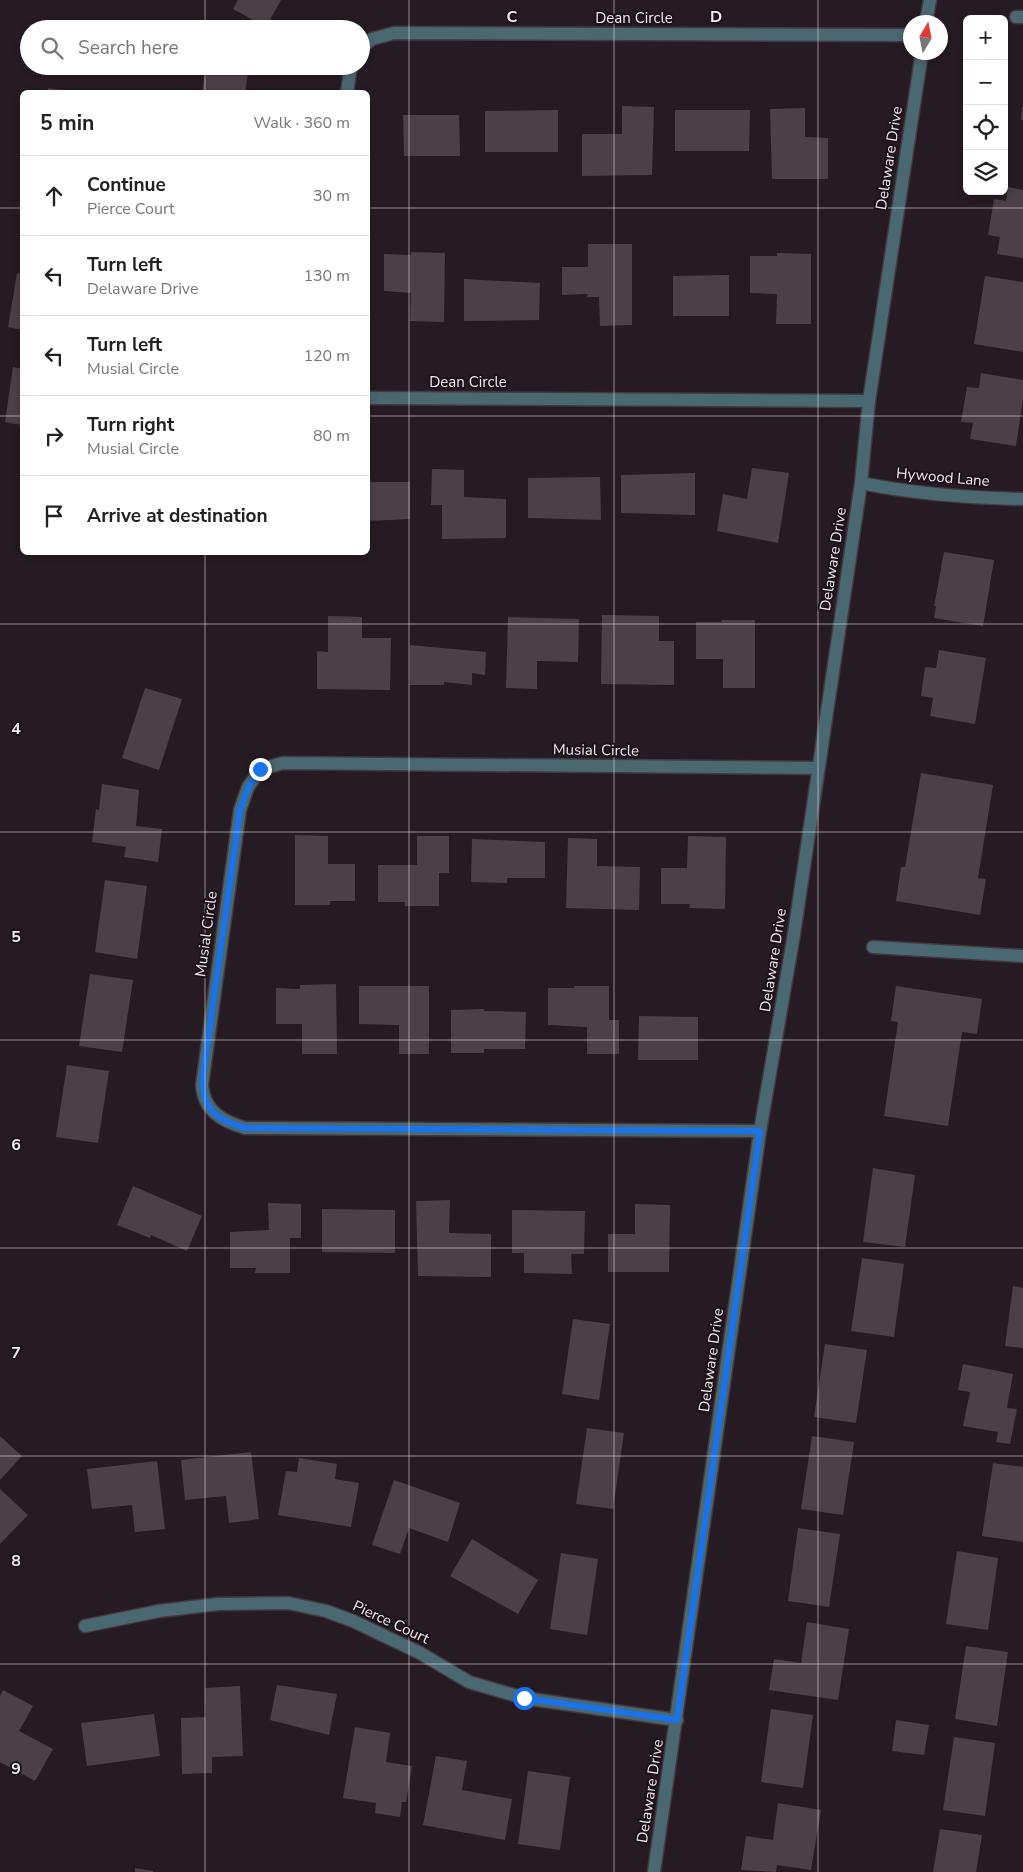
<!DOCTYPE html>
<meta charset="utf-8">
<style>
:root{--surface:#fff;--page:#f6f6f6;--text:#222;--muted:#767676;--line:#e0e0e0}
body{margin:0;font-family:"Nunito Sans",sans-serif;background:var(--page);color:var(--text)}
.controls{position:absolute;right:15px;top:15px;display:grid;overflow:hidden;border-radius:8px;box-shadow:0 2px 8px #0003}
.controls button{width:45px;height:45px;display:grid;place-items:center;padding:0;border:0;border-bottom:1px solid var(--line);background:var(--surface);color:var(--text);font:25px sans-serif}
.compass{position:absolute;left:903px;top:15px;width:45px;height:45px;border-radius:50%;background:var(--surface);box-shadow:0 2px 8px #0003;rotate:10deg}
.stop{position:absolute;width:15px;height:15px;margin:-11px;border:4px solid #1a73e8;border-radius:50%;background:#fff}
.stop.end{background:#1a73e8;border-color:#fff;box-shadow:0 1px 5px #0008}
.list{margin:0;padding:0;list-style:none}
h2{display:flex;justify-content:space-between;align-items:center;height:65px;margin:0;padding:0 20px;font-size:21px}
h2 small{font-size:16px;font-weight:400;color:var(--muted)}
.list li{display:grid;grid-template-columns:32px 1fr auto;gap:15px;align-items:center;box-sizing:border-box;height:80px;padding:0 20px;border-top:1px solid var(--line)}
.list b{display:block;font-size:19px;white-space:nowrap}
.list p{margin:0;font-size:16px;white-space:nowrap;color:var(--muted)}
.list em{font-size:16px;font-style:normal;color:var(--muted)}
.icon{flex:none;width:28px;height:28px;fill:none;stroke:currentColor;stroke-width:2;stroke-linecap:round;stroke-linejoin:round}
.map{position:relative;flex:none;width:1023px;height:1872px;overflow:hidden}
.search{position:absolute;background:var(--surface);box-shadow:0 2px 8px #0003;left:20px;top:20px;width:350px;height:55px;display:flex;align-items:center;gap:12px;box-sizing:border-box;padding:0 18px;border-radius:28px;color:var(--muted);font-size:19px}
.panel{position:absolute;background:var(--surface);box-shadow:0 2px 8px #0003;left:20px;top:90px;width:350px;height:465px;border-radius:8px}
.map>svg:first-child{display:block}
</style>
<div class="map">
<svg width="1023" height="1872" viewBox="0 0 1023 1872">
<rect width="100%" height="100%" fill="#261b22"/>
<path fill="#4c4048" d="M238 0H281L266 27 233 9Z
M206 66H249L245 92H202Z
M48 88 68 91V92H47Z
M622 106 654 107 652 175 582 176V134H622Z
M1022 107H1023V120H1021Z
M805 108V137L828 138V179H772L770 109Z
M558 110V152H485V111Z
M675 110H750L749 151H675Z
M403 115H459L460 156H404Z
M1008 187 1023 190V258L997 254 1000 237 988 235 994 199 1006 201Z
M588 244H632V325L600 326 599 297H587L588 294 562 295V267H588Z
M411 252 445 253 444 322 410 321 411 293 384 291V254L411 255Z
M777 253 811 254V324H776L777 294 750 293V256H777Z
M17 273 22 274V330L8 327Z
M729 275V316H673V276Z
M985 276 1023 282V352L974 344Z
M464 279 540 283 539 320 464 321Z
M13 367 22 369V425L5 422Z
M981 373 1023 380V399L1016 446 970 439 973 423 961 422 967 387 979 388Z
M752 468 789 473 778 543 717 531 723 494 747 499Z
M432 469 464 470V497L506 499V538L442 539V505H431Z
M695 473V515L621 513V475Z
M600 477 601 520 528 518V478Z
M368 480 370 482H410V519L368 521Z
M944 552 994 560 983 626 934 618 936 606H934Z
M602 615 659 616V641H674V685L601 684Z
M328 616 362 617V638H391L390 690 317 689V651L328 652Z
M508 617 579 619 578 662 537 661V689L506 688Z
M721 620H755V688H723V659H696V622H722Z
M410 645 486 652 485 675 472 673V685L444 682V685H410Z
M939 650 986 658 975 724 930 716 933 698 921 696 925 667 936 668Z
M145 688 182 699 159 770 122 758Z
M921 773 993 785 978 878 986 879 980 915 896 901 901 867H905Z
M102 784 139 790 136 826 162 829 158 862 124 857 126 847 92 842 96 809 99 810Z
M295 835 328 836V864H355V901H330V905H295Z
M417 836H449V873H439V906H405V902H378V865H417Z
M688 836 726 837 725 909 689 908 690 904H661V868H687Z
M568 838 597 839V866L640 867 639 910 566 908Z
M472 839 545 842V878H507V883L471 882Z
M105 880 147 886 137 959 95 952Z
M90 974 133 980 122 1052 79 1046Z
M336 984 337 1054H302V1024H276V988L300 989V985Z
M359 986H429V1054H399V1025L359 1024Z
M574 986H609V1020H619V1054H587V1027L548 1025V988H574Z
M896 986 982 999 977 1034 962 1032 948 1126 884 1116 898 1022 891 1021Z
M484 1009V1011L526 1012 525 1049H484V1053H451V1010Z
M639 1016 698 1017V1060H638Z
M67 1065 109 1071 98 1143 56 1137Z
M873 1168 915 1175 905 1247 863 1242Z
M133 1186 202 1216 187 1251 151 1235 150 1238 117 1225Z
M450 1200 449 1233 491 1234V1277L418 1276 416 1201Z
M268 1203 301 1204V1238H290V1273H255L256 1268H230V1232L269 1230Z
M635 1204 670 1205 669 1272H608V1234H635Z
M322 1209 395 1210V1253L322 1252Z
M512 1210 585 1211 584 1254H571L572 1274 524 1273V1253H512Z
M862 1258 904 1264 894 1337 851 1331Z
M1013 1286 1023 1288V1348L1005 1346Z
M573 1319 610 1324 599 1400 562 1394Z
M825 1344 867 1350 856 1423 814 1417Z
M963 1364 1013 1374 1007 1408 1017 1409 1010 1444 996 1442 998 1432 963 1426 970 1392 958 1390Z
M587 1428 624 1433 613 1509 576 1504Z
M0 1436 22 1456 0 1480Z
M812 1436 854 1442 843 1515 801 1509Z
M251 1452 259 1519 229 1523 226 1496 185 1500 181 1460Z
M299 1458 337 1464 335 1479 359 1483 351 1527 278 1515 286 1471 297 1472Z
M157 1461 165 1529 135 1532 132 1505 92 1509 87 1469Z
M993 1463 1023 1467V1542L982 1536Z
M394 1480 460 1503 448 1542 409 1528 400 1554 372 1545Z
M0 1489 28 1515 0 1544Z
M798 1528 840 1534 829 1607 788 1601Z
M472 1539 538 1580 518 1614 450 1576Z
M957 1551 998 1558 988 1630 946 1624Z
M561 1553 598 1559 587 1635 550 1629Z
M807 1622 849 1629 838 1700 769 1690 774 1659 801 1663Z
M966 1646 1008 1652 997 1726 955 1719Z
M277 1685 337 1694 329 1735 270 1720Z
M240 1686 243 1756 212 1757V1773L182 1774 181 1718 206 1717 205 1688Z
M3 1690 33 1706 19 1731 53 1749 35 1781 0 1762V1696Z
M771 1709 813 1715 803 1788 761 1782Z
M154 1714 160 1756 87 1766 81 1723Z
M896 1720 929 1725 924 1755 892 1751Z
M355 1727 390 1733 386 1762 412 1766 406 1802H402L400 1817 375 1813 376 1803 343 1798Z
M954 1737 995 1743 985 1816 943 1810Z
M436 1756 467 1761 462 1790 512 1799 505 1840 423 1825Z
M528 1771 570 1777 560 1850 518 1844Z
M778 1803 821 1810 811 1870 777 1865 776 1872 741 1870 746 1836 773 1840Z
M940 1829 982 1835 976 1872H933Z
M135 1868 153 1871V1872H135Z"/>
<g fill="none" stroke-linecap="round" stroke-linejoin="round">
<g stroke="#43383f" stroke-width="15">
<path id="minor" d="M1016 17H1023
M926 22 930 0
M361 48 372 39 394 33 910 35
M347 92 351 66
M368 398 869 401
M861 483C915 494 968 498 1023 499
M873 947 1023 956
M760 1131 245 1128C222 1121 204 1111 202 1085L240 810 248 787 261 769 283 763 817 768
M85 1626 159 1611 218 1604 288 1603 326 1611 353 1621 420 1653 469 1682 524 1698 677 1720
M654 1872 760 1131 794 934 861 483 869 401 922 52"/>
</g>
<use href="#minor" stroke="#4a6871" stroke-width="12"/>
</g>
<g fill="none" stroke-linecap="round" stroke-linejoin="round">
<path stroke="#1a73e8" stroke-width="6" d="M260 769 248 788 240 810 203 1075C200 1108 216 1120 245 1128L760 1131 677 1720 524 1698"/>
</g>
<path fill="none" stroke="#f2eaef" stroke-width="1" stroke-opacity="0.55" d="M205 0V29M409 0V1872M614 0V1872M818 0V1872M205 66V92M0 208H22M368 208H1023M0 416H22M368 416H1023M205 552V1872M0 624H1023M0 832H1023M0 1040H1023M0 1248H1023M0 1456H1023M0 1664H1023"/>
<g text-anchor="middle" stroke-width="4" stroke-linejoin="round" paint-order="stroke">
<g font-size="15" fill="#f2eaef" stroke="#1c1219">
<text x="634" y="23">Dean Circle</text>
<text transform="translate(889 158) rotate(-81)" y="5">Delaware Drive</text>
<text x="468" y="387">Dean Circle</text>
<text transform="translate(943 477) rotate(5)" y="5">Hywood Lane</text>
<text transform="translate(833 559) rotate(-81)" y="5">Delaware Drive</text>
<text transform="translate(596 750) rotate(1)" y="5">Musial Circle</text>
<text transform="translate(206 934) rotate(-82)" y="5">Musial Circle</text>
<text transform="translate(773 960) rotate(-81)" y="5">Delaware Drive</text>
<text transform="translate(711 1360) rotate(-82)" y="5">Delaware Drive</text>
<text transform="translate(391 1622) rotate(25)" y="5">Pierce Court</text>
<text transform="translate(650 1791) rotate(-81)" y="5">Delaware Drive</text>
</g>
</g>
<g font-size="16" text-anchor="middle" font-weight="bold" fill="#f2eaef" stroke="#1c1219" stroke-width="4" stroke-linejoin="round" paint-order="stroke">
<text x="512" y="22">C</text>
<text x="716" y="22">D</text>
<text x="16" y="734">4</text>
<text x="16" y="942">5</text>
<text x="16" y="1150">6</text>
<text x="16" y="1358">7</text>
<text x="16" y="1566">8</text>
<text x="16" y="1774">9</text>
</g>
</svg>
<div class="controls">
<button>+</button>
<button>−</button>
<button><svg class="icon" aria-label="locate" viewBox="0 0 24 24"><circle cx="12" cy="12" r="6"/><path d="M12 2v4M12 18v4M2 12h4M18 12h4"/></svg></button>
<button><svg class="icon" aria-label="layers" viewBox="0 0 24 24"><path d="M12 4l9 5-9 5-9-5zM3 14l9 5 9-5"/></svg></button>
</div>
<svg class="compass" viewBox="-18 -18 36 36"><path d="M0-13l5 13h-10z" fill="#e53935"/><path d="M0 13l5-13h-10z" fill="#767676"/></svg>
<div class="stop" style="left:524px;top:1698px"></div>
<div class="stop end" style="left:260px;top:769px"></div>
<div class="search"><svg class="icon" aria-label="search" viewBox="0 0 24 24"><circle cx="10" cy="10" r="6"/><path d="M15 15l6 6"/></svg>Search here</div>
<section class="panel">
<h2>5 min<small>Walk · 360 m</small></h2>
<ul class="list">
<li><svg class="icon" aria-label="ahead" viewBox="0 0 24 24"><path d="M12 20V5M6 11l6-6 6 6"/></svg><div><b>Continue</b><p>Pierce Court</p></div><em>30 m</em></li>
<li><svg class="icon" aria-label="left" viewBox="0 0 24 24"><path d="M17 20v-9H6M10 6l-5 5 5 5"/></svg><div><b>Turn left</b><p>Delaware Drive</p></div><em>130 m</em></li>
<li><svg class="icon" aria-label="left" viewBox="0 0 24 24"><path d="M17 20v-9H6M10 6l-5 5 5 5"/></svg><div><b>Turn left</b><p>Musial Circle</p></div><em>120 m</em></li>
<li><svg class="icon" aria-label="right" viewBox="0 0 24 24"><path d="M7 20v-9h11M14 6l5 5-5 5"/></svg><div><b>Turn right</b><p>Musial Circle</p></div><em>80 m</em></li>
<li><svg class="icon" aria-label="arrive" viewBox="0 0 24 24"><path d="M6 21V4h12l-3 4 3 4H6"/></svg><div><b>Arrive at destination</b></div></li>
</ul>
</section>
</div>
